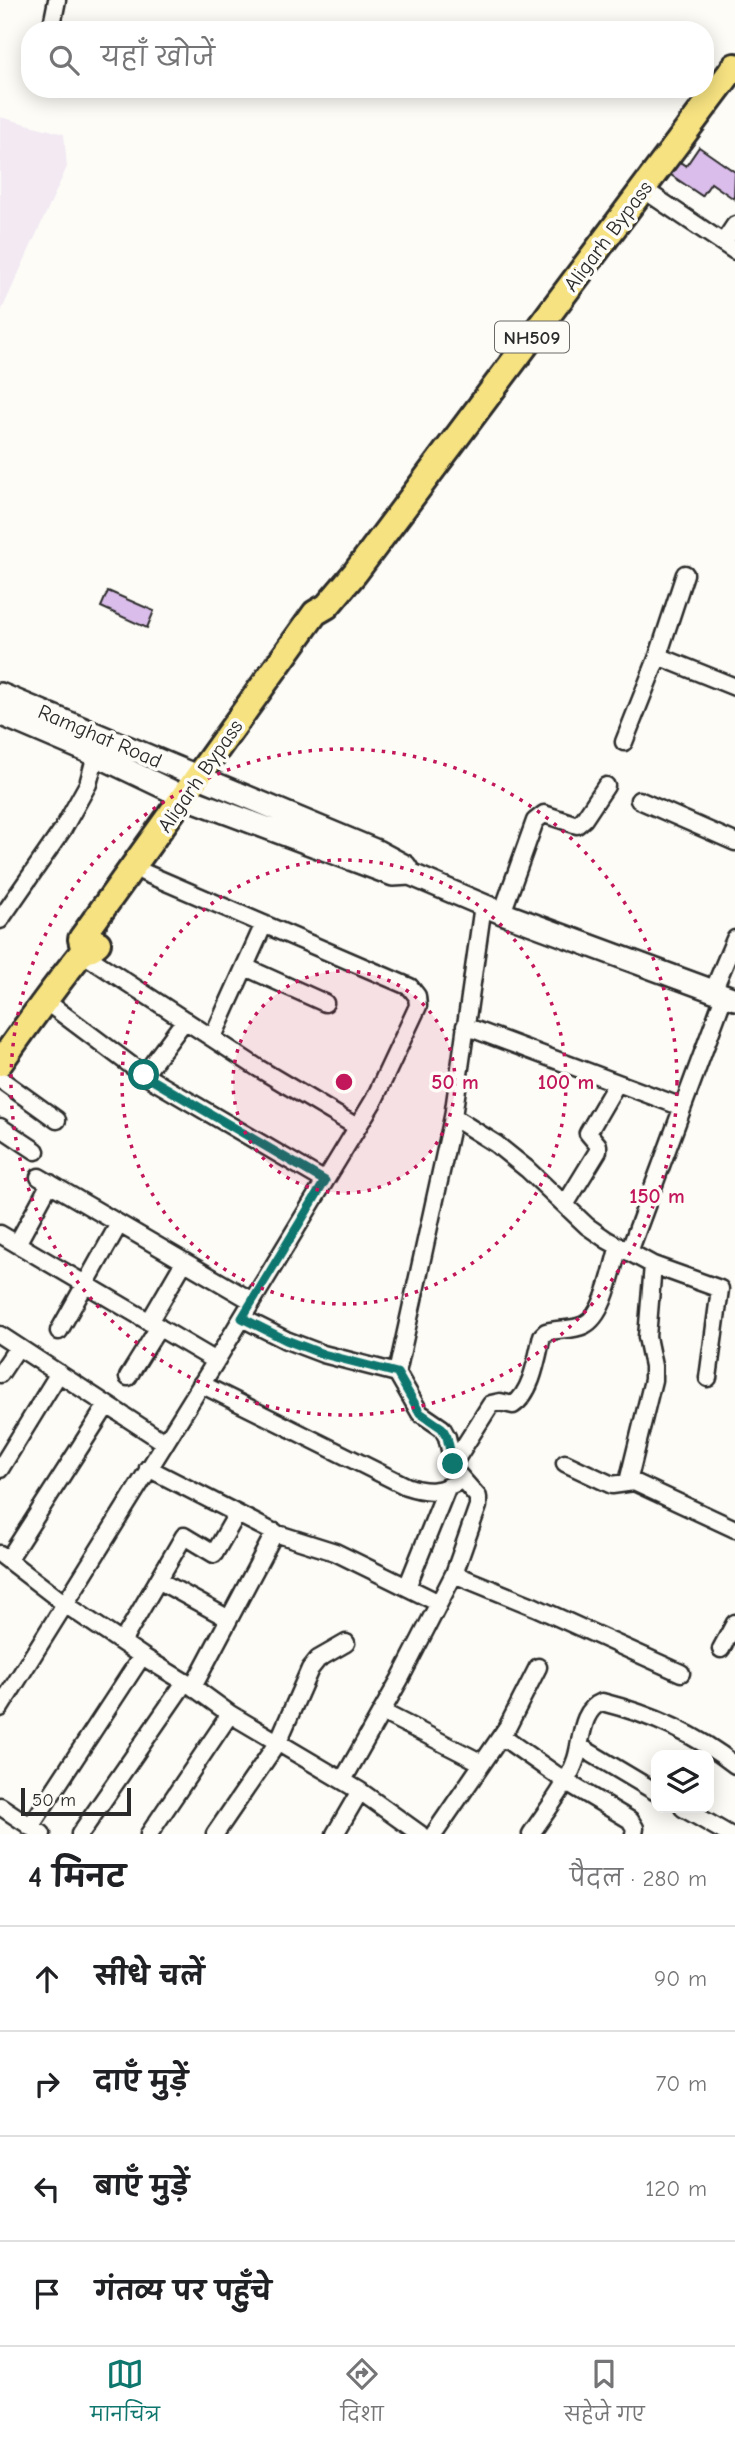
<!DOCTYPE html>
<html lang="hi">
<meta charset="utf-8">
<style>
:root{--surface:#fff;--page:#f6f6f6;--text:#202124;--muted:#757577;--line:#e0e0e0;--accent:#0f766e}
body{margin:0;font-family:"Comic Neue","Playpen Sans Deva",sans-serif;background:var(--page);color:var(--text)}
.controls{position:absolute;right:21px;bottom:21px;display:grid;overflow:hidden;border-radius:14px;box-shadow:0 4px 18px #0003}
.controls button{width:63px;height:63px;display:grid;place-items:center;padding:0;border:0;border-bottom:2px solid var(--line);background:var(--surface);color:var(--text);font:35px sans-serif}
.scale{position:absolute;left:21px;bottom:18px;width:110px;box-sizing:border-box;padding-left:7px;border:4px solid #2b2b2b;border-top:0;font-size:19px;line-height:24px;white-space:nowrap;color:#2b2b2b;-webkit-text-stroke:5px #fdfcf7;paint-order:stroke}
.stop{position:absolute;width:21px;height:21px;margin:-16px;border:5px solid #0f766e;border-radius:50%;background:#fff}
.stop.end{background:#0f766e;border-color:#fff;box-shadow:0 2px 7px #0008}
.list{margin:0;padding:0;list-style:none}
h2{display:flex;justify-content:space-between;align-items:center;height:91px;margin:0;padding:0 28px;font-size:30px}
h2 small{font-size:23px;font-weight:400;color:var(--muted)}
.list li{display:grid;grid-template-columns:46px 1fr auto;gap:21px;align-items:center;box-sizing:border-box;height:105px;padding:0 28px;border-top:2px solid var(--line)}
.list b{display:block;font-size:26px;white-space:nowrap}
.list em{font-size:23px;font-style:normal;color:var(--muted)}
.icon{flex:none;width:38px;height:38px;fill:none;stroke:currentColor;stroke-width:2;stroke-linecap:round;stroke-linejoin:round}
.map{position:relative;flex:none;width:735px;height:1834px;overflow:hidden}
.search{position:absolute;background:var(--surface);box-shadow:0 4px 18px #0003;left:21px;right:21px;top:21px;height:77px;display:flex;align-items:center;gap:18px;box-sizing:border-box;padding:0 24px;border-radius:28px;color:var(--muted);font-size:26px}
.sheet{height:511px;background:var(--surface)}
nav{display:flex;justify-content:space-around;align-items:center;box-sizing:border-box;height:98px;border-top:2px solid var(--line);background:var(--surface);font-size:19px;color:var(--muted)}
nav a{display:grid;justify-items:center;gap:4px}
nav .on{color:var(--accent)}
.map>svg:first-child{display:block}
</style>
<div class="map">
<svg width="735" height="1834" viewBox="0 0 735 1834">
<rect width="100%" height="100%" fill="#fdfcf7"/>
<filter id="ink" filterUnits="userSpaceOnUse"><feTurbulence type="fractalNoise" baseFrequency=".0143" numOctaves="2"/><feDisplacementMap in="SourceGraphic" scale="14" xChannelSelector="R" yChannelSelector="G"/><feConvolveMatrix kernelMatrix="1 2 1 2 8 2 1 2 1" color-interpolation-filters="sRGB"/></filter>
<g filter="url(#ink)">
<path fill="#f2e9f3" d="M0 117 64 134 67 167 0 314Z"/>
<path fill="#dabdea" stroke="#2b2b2b" stroke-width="2" d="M699 147 735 172 734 199 711 183 702 196 665 171 674 158 686 166Z
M108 591 154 611 147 628 101 607Z"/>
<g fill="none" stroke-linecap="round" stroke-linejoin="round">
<g stroke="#2b2b2b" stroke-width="21">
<path id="minor" d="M51 30 57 0
M643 189 735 251
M723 243 735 225
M658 656 735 687
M624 742 658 656 685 574
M639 800 735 842
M145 873 410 987 417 996 418 1006 374 1100 216 1361 65 1604 142 1656 193 1687 230 1714 360 1791 420 1834
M502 913 535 821 544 814 577 825 584 819 606 786
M0 920 63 829 88 784 99 744
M82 953 258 1068 357 1127
M245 967 325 1003
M713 991 735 939
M44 1000 144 1075 185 1020
M465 1026 682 1107
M213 1037 264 924
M144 1075 325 1181
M0 1079 57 1120
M453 1117 496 1144 527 1169 587 1226 607 1240 653 1265 647 1337 653 1366V1380L628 1482
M0 1127 36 1151
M39 1177 252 1301
M565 1205 598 1151V1145L588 1133 617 1083
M0 1234 216 1361
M17 1244 50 1183
M629 1252 724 996
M653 1265 720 1289 708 1378
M242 1318 286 1340 323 1354 397 1373 420 1413 442 1428 447 1437 455 1471 478 1497V1506L454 1574 400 1679 343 1780
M149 1322 184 1262
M59 1331 119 1224
M0 1335 164 1442
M397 1373 453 1117 483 905
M0 1374 18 1347
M128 1377 159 1327
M201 1384 406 1486C430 1494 439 1492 462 1480
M565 1463 612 1485 634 1482 735 1529
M453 1464 491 1404 500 1402 513 1405C532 1393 537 1357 542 1336L546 1332C558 1328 572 1331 584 1325 605 1315 612 1268 619 1246
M148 1468 275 1533 335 1552 439 1603
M0 1469 59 1373
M0 1554 65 1604 0 1708
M8 1560 107 1405
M454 1574 535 1607 681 1673
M158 1580 229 1619
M407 1587 447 1488
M122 1642 184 1536 214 1554 237 1514
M721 1649 735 1623
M193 1687 275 1532
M382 1712 482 1763
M501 1736 565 1781 630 1820 635 1828 634 1834
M579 1746 656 1792
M0 1806 42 1834
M683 1808 728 1834
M30 1827 142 1656
M80 1834 185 1682
M149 1834 230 1714
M215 1834 278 1742 310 1669 318 1659 346 1643
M335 1834 360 1791
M434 1834 508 1726 538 1667
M531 1834C546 1811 567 1786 576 1759 582 1740 581 1710 602 1702 650 1714 697 1735 735 1765"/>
</g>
<g stroke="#2b2b2b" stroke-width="26">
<path id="secondary" d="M0 694 377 851 405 866 410 874 502 913 735 999
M0 714 96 755 184 797 393 875 410 874"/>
</g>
<g stroke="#2b2b2b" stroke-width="30">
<path id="trunk" d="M84 951 81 939 315 613 327 606 355 573 735 66
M0 1063C26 1026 52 990 80 955 86 949 93 949 98 943"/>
</g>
<use href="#minor" stroke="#fdfcf7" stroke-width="16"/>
<use href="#secondary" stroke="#fdfcf7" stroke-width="21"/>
<use href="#trunk" stroke="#f6e281" stroke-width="24"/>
</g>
</g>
<g fill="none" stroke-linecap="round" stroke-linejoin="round" filter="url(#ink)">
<path stroke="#0f766e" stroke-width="9" d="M144 1075 325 1181 242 1318 286 1340 323 1354 397 1373 420 1413 442 1428 447 1437 453 1464"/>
</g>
<circle cx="344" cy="1082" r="111" fill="#c2185b" fill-opacity=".12"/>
<g fill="none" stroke="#c2185b" stroke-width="3.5" stroke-dasharray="3.5 7">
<circle cx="344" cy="1082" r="111"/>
<circle cx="344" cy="1082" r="222"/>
<circle cx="344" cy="1082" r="333"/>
</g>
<g text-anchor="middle" stroke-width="7" stroke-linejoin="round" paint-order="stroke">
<rect fill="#fdfcf7" stroke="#6a6a68" stroke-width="2" x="495" y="321.5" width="74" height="31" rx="5"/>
<g font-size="19" font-weight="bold" fill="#2b2b2b">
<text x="532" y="344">NH509</text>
</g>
<g font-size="21" fill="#2b2b2b" stroke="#fdfcf7">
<text transform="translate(608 236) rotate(-53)" y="7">Aligarh Bypass</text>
<text transform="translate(100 736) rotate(23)" y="7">Ramghat Road</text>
<text transform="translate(200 776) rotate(-55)" y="7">Aligarh Bypass</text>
</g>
</g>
<circle cx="344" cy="1082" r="10" fill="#c2185b" stroke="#fdfcf7" stroke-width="3.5"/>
<g font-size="21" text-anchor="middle" font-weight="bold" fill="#c2185b" stroke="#fdfcf7" stroke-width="7" stroke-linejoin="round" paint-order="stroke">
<text x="455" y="1089">50 m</text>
<text x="566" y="1089">100 m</text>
<text x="657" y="1203">150 m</text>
</g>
</svg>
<div class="controls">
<button><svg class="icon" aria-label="layers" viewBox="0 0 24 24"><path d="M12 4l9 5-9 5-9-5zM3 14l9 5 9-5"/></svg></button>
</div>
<div class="scale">50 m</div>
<div class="stop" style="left:144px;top:1075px"></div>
<div class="stop end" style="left:453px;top:1464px"></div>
<div class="search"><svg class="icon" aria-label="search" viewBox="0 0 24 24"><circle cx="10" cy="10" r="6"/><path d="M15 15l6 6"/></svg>यहाँ खोजें</div>
</div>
<section class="sheet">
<h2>4 मिनट<small>पैदल · 280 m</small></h2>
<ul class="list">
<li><svg class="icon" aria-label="ahead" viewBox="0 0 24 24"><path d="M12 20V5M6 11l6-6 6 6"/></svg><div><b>सीधे चलें</b></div><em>90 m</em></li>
<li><svg class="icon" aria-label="right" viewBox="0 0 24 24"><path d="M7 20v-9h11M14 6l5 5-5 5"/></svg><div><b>दाएँ मुड़ें</b></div><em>70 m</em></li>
<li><svg class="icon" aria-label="left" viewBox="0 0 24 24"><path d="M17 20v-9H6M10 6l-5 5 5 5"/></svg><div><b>बाएँ मुड़ें</b></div><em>120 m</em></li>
<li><svg class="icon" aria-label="arrive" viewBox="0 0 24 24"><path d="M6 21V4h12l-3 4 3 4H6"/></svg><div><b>गंतव्य पर पहुँचे</b></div></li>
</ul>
</section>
<nav>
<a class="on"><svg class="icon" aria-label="map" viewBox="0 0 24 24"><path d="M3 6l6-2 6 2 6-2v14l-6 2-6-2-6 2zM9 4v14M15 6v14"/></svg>मानचित्र</a>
<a><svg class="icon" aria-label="directions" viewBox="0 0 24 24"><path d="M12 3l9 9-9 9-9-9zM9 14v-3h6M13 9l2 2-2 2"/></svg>दिशा</a>
<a><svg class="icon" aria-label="saved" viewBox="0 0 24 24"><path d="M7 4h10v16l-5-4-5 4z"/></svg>सहेजे गए</a>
</nav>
